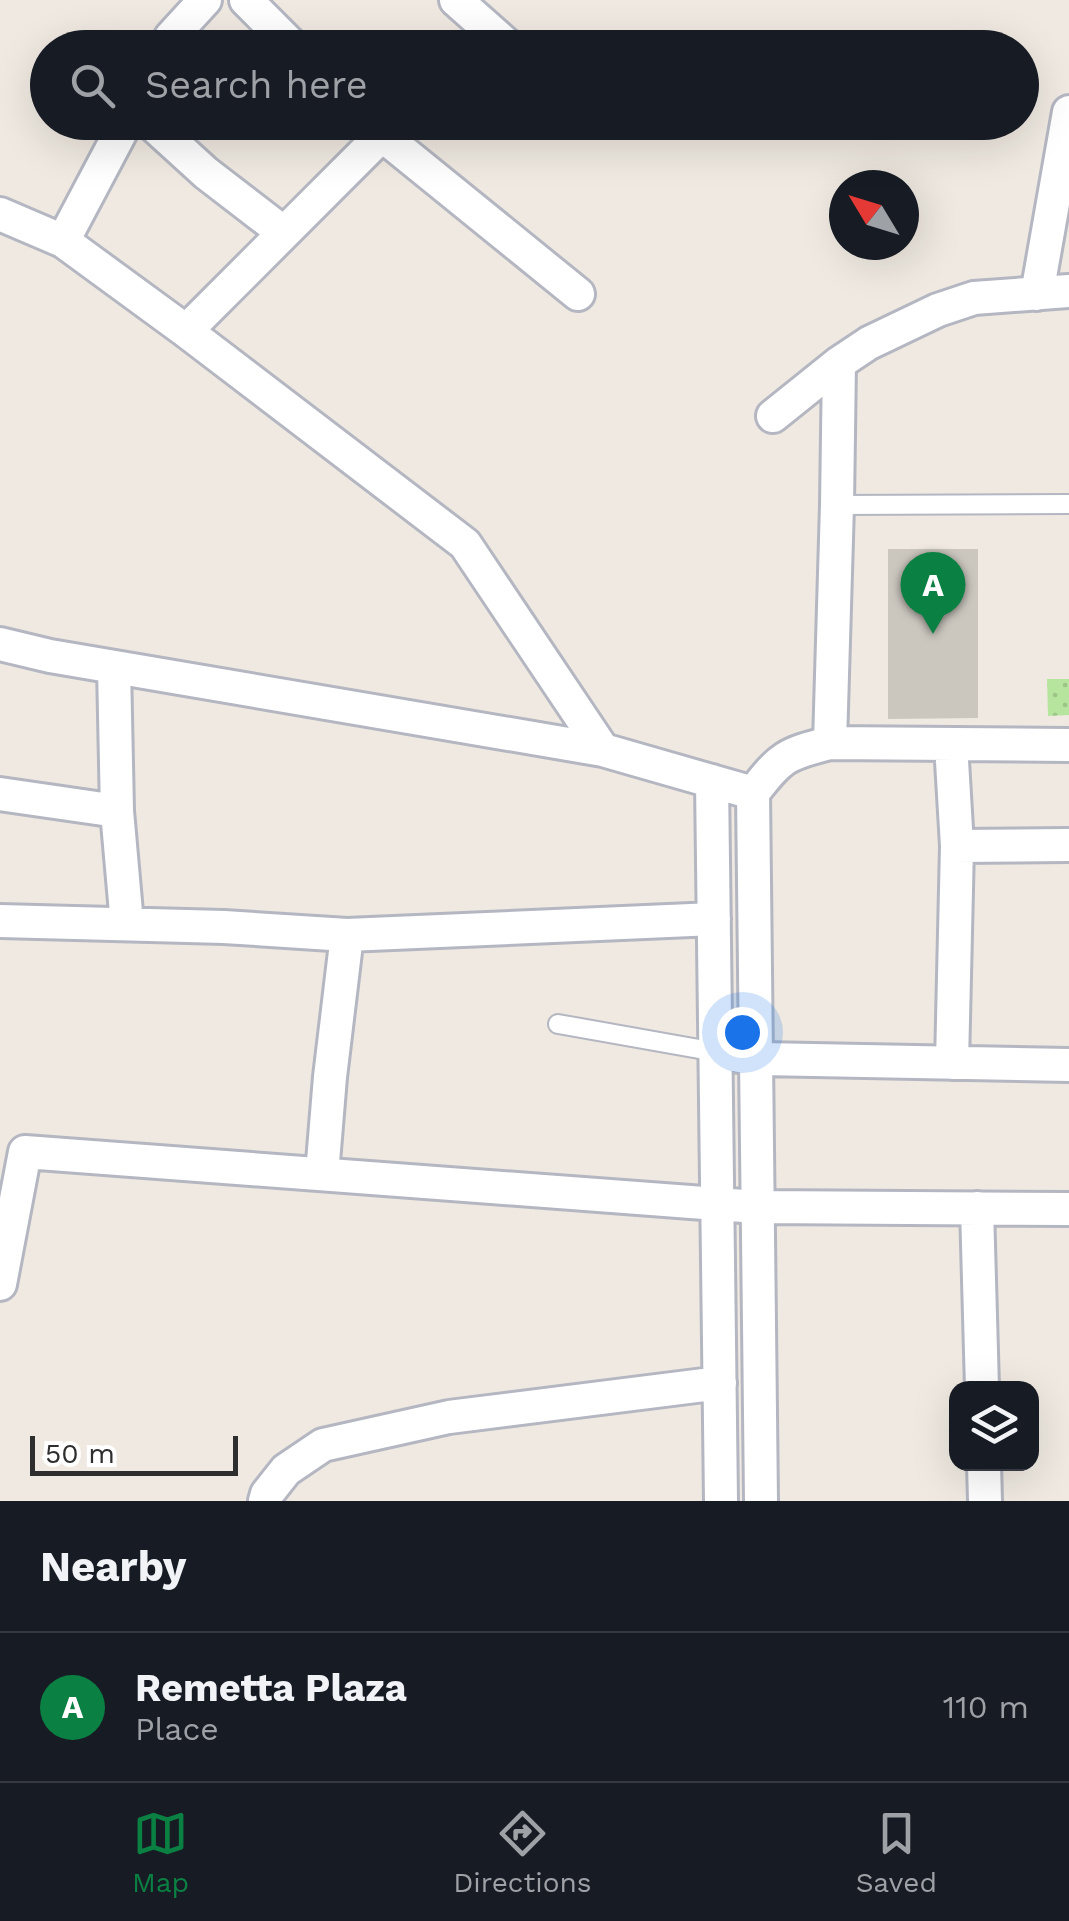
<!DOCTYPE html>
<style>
:root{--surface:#171b24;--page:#242831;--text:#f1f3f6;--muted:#9ea1a6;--line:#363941;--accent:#0b8043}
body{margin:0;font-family:"Work Sans",sans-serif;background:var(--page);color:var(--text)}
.controls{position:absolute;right:30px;bottom:30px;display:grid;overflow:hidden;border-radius:20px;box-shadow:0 10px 40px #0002}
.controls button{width:90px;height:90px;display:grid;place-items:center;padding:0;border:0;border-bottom:2px solid var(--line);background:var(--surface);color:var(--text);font:50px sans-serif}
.compass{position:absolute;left:829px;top:170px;width:90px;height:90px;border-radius:50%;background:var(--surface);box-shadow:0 10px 40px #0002;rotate:308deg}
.scale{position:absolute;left:30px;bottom:25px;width:208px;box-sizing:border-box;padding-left:10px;border:5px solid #2e2e2e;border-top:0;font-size:28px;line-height:35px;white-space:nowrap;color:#2e2e2e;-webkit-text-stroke:8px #fff;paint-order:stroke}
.you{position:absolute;left:742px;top:1032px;width:35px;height:35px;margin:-25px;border:8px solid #fff;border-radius:50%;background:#1a73e8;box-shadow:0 0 0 15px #1a73e833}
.badge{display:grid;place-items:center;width:65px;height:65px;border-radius:50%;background:var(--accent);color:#fff;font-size:32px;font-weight:700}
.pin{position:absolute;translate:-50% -82px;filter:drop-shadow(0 2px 5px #0008)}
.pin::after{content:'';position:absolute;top:52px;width:35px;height:30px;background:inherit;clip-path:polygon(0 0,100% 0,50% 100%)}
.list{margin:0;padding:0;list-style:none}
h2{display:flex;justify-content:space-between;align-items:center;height:130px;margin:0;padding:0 40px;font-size:42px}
h2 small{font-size:32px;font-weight:400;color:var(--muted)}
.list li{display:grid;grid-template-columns:65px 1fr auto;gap:30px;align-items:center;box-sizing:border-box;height:150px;padding:0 40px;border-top:2px solid var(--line)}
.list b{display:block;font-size:38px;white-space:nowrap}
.list p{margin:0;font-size:32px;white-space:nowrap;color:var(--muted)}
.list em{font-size:32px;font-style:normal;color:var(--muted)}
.icon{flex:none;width:55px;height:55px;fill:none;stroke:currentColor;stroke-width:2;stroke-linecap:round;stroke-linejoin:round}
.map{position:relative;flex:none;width:1069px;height:1501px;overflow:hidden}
.search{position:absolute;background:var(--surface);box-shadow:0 10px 40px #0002;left:30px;right:30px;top:30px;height:110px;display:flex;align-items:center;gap:25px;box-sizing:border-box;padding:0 35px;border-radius:55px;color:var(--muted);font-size:38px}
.sheet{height:280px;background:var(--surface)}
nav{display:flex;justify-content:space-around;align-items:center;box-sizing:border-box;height:140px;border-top:2px solid var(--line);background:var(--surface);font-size:28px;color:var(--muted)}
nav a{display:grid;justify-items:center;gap:5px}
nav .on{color:var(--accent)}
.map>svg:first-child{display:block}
</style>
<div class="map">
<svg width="1069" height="1501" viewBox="0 0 1069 1501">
<defs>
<pattern id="grass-dots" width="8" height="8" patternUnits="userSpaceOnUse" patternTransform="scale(2.5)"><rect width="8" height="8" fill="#b6e59e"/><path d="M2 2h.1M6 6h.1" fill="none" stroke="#9dc588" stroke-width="1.8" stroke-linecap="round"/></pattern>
</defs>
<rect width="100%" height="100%" fill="#efe9e1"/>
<path fill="url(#grass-dots)" d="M1047 679H1069V715L1048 716Z"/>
<path fill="#cbc7bf" d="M888 549H978V718L888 719Z"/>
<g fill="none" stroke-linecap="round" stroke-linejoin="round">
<g stroke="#b4b7c1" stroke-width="22">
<path id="lane" d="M837 505 1069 504
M558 1024 716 1052"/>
</g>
<g stroke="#b4b7c1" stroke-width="38">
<path id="street" d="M246 0 294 48
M456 0 510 48
M165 48 171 37 205 0
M150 122 206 173 284 233
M369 122 382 135 578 294
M0 214 63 241 186 331 465 544 603 750
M63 241 126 122
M1037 294 1069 112
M186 331 382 135
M773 416 839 363 869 343 938 310 974 298 1069 291
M0 644 50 656 603 750 753 793
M114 667 117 811 127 924
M830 743 837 505 839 363
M951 744 957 846 952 1063
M712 781 721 1501
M0 794 117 811
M957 846 1069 845
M0 921 224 927 347 935 714 919
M734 1055 756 1059 1069 1065
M322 1174 330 1077 347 935
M977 1208 982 1388
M0 1284 25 1152 757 1207 1069 1209
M984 1464 985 1501
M265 1501 267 1494 286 1470 323 1445 449 1417 720 1383
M761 1501 753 793C781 757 785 754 830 743L1069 745"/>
</g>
<use href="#lane" stroke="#fff" stroke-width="18"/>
<use href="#street" stroke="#fff" stroke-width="32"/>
</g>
</svg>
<div class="controls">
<button><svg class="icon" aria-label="layers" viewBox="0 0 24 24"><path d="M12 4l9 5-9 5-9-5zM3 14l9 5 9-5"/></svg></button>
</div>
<svg class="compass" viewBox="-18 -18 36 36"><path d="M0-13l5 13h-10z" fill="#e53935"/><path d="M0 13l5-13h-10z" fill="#9ea1a6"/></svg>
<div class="scale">50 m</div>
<div class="you"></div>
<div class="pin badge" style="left:933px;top:634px">A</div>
<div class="search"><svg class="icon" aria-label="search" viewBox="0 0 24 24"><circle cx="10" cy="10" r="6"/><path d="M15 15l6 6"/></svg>Search here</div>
</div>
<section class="sheet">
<h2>Nearby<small></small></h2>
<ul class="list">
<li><span class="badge">A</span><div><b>Remetta Plaza</b><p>Place</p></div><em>110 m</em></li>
</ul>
</section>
<nav>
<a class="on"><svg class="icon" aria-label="map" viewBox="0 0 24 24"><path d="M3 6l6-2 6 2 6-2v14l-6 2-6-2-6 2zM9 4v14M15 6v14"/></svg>Map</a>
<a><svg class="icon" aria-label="directions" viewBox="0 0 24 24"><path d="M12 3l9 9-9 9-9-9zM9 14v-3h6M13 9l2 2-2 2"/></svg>Directions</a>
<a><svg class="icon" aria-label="saved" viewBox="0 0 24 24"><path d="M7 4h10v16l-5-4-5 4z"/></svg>Saved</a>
</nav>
